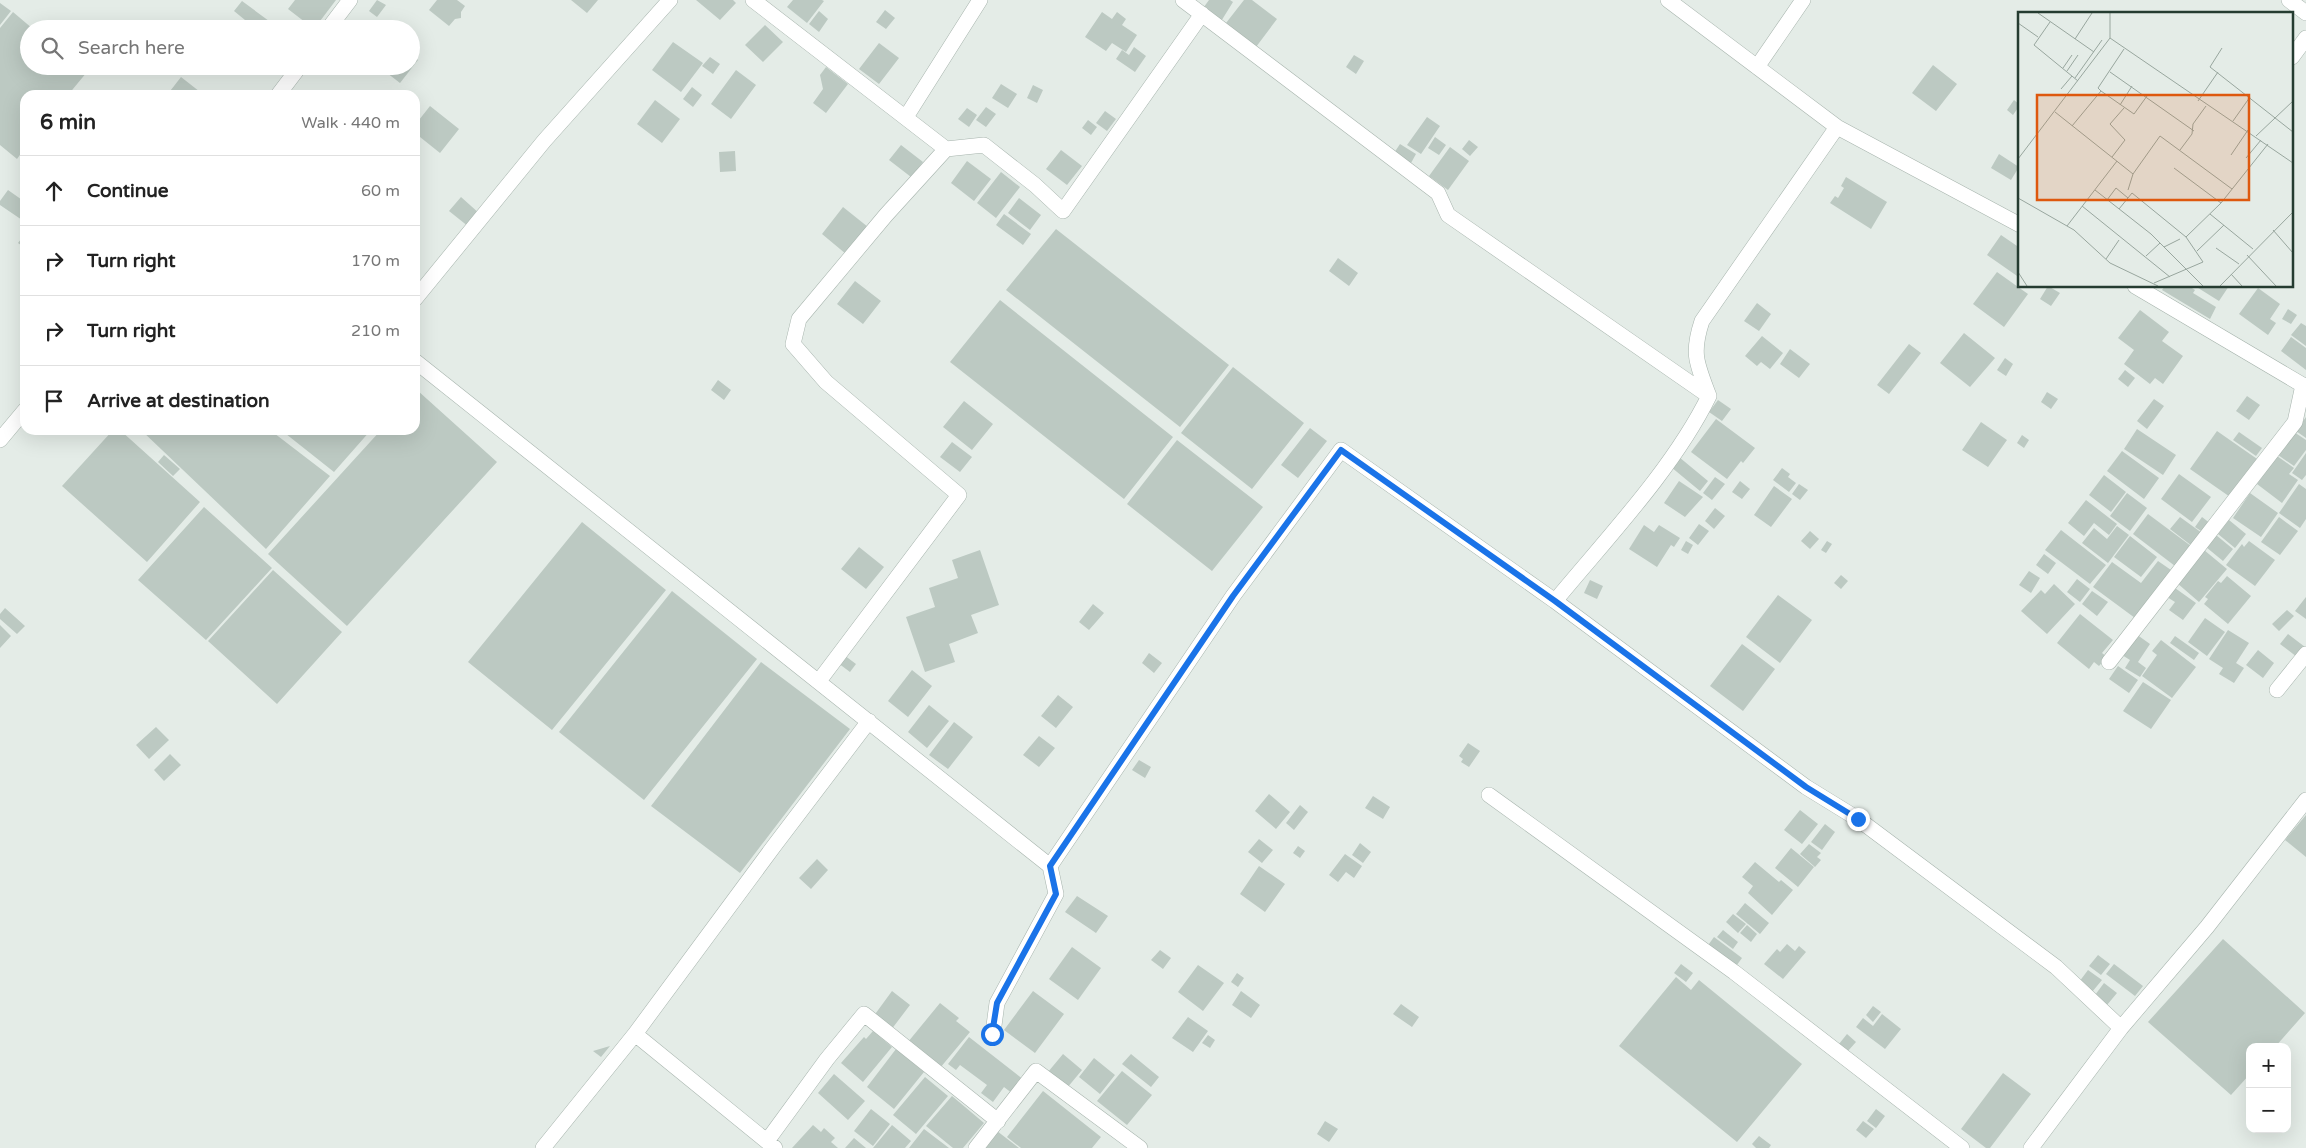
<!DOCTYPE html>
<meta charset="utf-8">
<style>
:root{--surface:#fff;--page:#f6f6f6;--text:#222;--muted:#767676;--line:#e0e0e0}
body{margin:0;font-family:"Varela Round",sans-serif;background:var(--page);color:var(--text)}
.controls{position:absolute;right:15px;bottom:15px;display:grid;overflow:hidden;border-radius:10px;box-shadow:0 5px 20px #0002}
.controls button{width:45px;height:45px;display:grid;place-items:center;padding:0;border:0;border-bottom:1px solid var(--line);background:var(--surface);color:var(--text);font:25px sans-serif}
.stop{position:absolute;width:15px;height:15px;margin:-11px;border:4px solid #1a73e8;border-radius:50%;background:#fff}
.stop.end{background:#1a73e8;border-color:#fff;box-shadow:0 1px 5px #0008}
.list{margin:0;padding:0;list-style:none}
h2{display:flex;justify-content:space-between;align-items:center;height:65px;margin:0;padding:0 20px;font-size:21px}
h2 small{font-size:16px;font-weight:400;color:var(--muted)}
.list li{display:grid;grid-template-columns:32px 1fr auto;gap:15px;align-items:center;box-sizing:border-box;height:70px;padding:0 20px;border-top:1px solid var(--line)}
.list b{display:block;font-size:19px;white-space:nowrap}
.list em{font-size:16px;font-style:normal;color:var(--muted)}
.icon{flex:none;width:28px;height:28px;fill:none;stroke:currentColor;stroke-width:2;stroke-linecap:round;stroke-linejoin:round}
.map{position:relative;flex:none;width:2306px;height:1148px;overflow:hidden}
.search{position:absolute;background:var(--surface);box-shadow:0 5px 20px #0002;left:20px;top:20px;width:400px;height:55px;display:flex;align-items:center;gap:12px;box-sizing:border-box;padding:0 18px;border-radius:28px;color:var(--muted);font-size:19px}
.panel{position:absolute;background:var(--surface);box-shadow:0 5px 20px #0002;left:20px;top:90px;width:400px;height:345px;border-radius:15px}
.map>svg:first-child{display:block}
</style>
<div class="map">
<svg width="2306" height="1148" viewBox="0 0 2306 1148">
<rect width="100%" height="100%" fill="#e4ece7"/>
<path fill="#bcc9c2" d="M295 0H336L314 29 288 9Z
M377 0 386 5 377 17 369 11Z
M437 0H457L465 6 461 12V18L455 19 449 26 429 10Z
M571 0H598L587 13Z
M696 0H733L736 3 720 20Z
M793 0H822L824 1 807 23 787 7Z
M1209 0H1230L1233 2 1220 23 1201 11Z
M1244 0H1252L1277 19 1256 47 1226 23Z
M242 1 269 21 264 29H256L234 11Z
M0 3 11 11 0 25Z
M885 10 895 18 886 29 876 22Z
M819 11 828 19 819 32 809 24Z
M13 12 33 29H29V66H79L87 72 68 95H25V148L17 159 0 145V28Z
M1102 12 1112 19 1117 12 1126 19 1122 25 1137 35 1126 52 1112 43 1106 51 1085 37Z
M765 25 783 42 763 62 745 45Z
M673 42 703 63 681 92 652 70Z
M879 43 899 58 879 84 859 69Z
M1134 47 1146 56 1135 72 1116 59 1122 50 1129 55Z
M411 54 418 60 400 83 378 66H411Z
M1354 55 1364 61 1356 74 1346 67Z
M710 57 720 64 713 74 702 66Z
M1933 65 1957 84 1936 111 1912 93Z
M202 66H215L210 72Z
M826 67 848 84 826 113 813 103 823 89 820 75Z
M736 70 756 85 731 119 711 104Z
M181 77 204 95H167Z
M1001 84 1017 94 1008 108 992 98Z
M1033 85 1043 90 1037 103 1027 98Z
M692 87 702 95 693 107 683 99Z
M655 100 680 119 662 143 637 124Z
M2014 100 2020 105 2013 115 2007 110Z
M430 106 459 129 440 153 415 133V125Z
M986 107 996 114 986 127 976 120Z
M967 108 977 115 969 127 958 119Z
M1105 111 1116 119 1107 131 1096 123Z
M1427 117 1440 126 1421 154 1407 145Z
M1088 120 1097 127 1091 135 1082 128Z
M1435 137 1446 145 1439 155 1428 148Z
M1469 140 1478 147 1470 156 1462 149Z
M1400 144 1416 154 1411 163 1394 153Z
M901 145 923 162 911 177 889 160Z
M1450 147 1469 161 1448 190 1429 176Z
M1061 150 1082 166 1067 185 1046 169Z
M735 151 736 171 720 172 719 152Z
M1999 154 2019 167 2011 180 1991 168Z
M967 161 991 179 974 201 951 183Z
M1001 172 1020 187 996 218 977 203Z
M1846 177 1887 202 1871 229 1830 203 1835 196 1838 198 1844 188 1841 186Z
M8 190 25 202V222L0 205V201Z
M461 197 480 214 469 227 449 211Z
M1019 198 1041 215 1030 230 1008 213Z
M843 207 868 227 846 254 822 234Z
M1004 214 1031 234 1023 245 996 225Z
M1056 229 1229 365 1180 427 1006 290Z
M25 234V248L18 243Z
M2001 235 2020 248V278L1987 255Z
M1338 258 1358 273 1349 286 1329 271Z
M1997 272 2028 294 2004 327 1973 304Z
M855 281 881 301 863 324 837 304Z
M2048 286 2060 293 2051 306 2040 299Z
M2165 286H2189L2195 290 2193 293 2216 307 2210 319 2162 290Z
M2195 286H2229L2219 301Z
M2258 288 2280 304 2270 319 2276 323 2268 335 2239 314Z
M1000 300 1173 437 1124 499 950 362Z
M1757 303 1771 314 1759 331 1744 321Z
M2288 309 2297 315 2291 324 2282 319Z
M2140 310 2169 332 2162 341 2183 356 2163 384 2155 378 2150 384 2124 364 2134 350 2118 338Z
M2301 323 2306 326V346L2291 335Z
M1964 333 1995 358 1970 387 1940 363Z
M1762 336 1783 353 1770 369 1761 362 1757 366 1745 356Z
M2291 337 2306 348V370L2281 351Z
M1909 344 1921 353 1889 394 1877 385Z
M1790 349 1810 364 1799 378 1780 364Z
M2005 358 2013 364 2006 376 1997 370Z
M1233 367 1304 423 1252 489 1181 433Z
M2125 370 2135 378 2128 387 2118 379Z
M718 380 731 390 724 400 711 390Z
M417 390 497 462 347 626 268 554 381 430H415V393Z
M2047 392 2058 399 2051 409 2041 402Z
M2247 396 2260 405 2249 420 2236 411Z
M2154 399 2164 406 2147 429 2137 421Z
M1718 400 1731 409 1722 421 1709 412Z
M964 401 993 424 972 450 943 427Z
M2306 417V438L2296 431Z
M1716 419 1755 448 1743 463 1741 461 1727 479 1691 452Z
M1981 422 2007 440 1988 467 1962 450Z
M1310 428 1327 441 1298 478 1281 465Z
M2137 429 2176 455 2163 475 2124 449Z
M113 430H120L200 502 147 562 62 486Z
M141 430H270L330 476 266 549Z
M281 430H371L334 472Z
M2217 431 2260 461 2233 499 2190 469Z
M2239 432 2262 448 2256 456 2233 440Z
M2294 432 2306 440V450L2294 466 2278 455Z
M2022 435 2029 440 2024 448 2017 443Z
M1177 440 1263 507 1212 571 1127 504Z
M952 442 972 457 960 472 940 457Z
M2122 451 2159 478 2144 499 2107 471Z
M2306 453V475L2302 480 2292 473Z
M164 455 180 469 173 476 158 462Z
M2277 456 2294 468 2289 474 2298 480 2282 503 2257 484Z
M1679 457 1708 481 1700 491 1671 467Z
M1782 468 1790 474 1788 477 1796 483 1789 492 1773 480Z
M2179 474 2211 497 2192 522 2161 499Z
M2104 475 2126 492 2111 512 2089 495Z
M1715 477 1725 484 1712 500 1703 493Z
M1679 481 1703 497 1685 517 1664 503Z
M1740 481 1750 489 1742 499 1732 492Z
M1799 484 1808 490 1800 500 1792 494Z
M2299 484 2306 489V519L2300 528 2279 513Z
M1774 486 1792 499 1771 527 1754 515Z
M2127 493 2147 508 2130 531 2110 516Z
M2250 493 2278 513 2261 537 2233 518Z
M2086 500 2117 524 2109 535 2094 523 2084 536 2068 523Z
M204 507 272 568 206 640 138 580Z
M1715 508 1725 516 1714 529 1705 521Z
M2148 514 2191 546 2175 566 2133 534Z
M2180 517 2202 533 2192 546 2170 529Z
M2202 517 2211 524 2204 533 2195 527Z
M2279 517 2298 531 2280 555 2261 542Z
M2229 520 2246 534 2235 548 2218 534Z
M582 522 666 590 552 730 468 662Z
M1699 524 1709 531 1698 545 1689 538Z
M1644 525 1654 532 1659 525 1680 538 1674 547 1671 545 1657 567 1629 549Z
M2117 526 2129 535 2108 563 2082 543 2094 528 2107 539Z
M2061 530 2106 565 2090 584 2045 550Z
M1810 531 1819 539 1810 549 1801 541Z
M2216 535 2233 549 2223 561 2206 547Z
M2130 536 2157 557 2141 577 2114 557Z
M1686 541 1693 545 1688 554 1681 550Z
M1827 541 1832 544 1826 553 1821 550Z
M2249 541 2275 560 2255 586 2226 565 2242 544 2244 547Z
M859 547 884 567 866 589 841 569Z
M980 550 999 605 971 615 978 633 949 644 955 662 925 672 906 617 935 607 929 588 958 578 952 560Z
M2204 550 2227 569 2199 602 2177 583Z
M2044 554 2056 563 2048 574 2036 565Z
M2158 561 2171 570 2135 618 2093 587 2112 562 2141 583Z
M273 570 342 632 277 704 208 641Z
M2029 571 2040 578 2031 593 2019 585Z
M1841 575 1848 581 1841 589 1834 583Z
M2227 576 2251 596 2228 624 2204 604 2208 599 2205 597 2218 581 2221 583Z
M2077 579 2090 589 2080 602 2067 592Z
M1590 580 1603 586 1597 599 1584 593Z
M2054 584 2075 604 2047 634 2021 611 2041 590 2045 594Z
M2175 588 2196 603 2183 620 2169 610 2175 602 2167 597Z
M672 591 757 659 644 800 559 732Z
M2092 591 2108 602 2097 616 2082 604Z
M1778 595 1812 620 1780 663 1746 637Z
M2306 597V619L2295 611Z
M1093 604 1104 613 1089 630 1079 622Z
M5 608 25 626 17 634 0 619V614Z
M2287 610 2294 616 2279 631 2272 624Z
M2080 614 2113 640 2102 653 2107 657 2099 666 2094 662 2089 669 2057 643Z
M2205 618 2225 632 2207 656 2188 642Z
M0 625 11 636 0 648Z
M2228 630 2249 643 2236 663 2244 668 2234 683 2219 674 2223 668 2209 659Z
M2136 634 2150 644 2138 662 2146 668 2140 677 2125 668 2130 660 2122 655Z
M2288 634 2305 647 2297 657 2280 644Z
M2175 636 2199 653 2194 660 2170 643Z
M2161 640 2196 667 2172 698 2142 676 2157 655 2152 651Z
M1742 644 1775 669 1743 711 1710 686Z
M2258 650 2274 663 2263 678 2246 665Z
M1149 653 1162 663 1154 673 1142 663Z
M844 655 856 664 850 672 838 663Z
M761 662 850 729 740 873 651 806Z
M2118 666 2138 680 2129 693 2109 679Z
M912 670 932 686 908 717 888 701Z
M2143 682 2171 700 2151 729 2123 711Z
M1058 695 1073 707 1056 728 1041 716Z
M929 705 949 721 927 748 908 732Z
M954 722 973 737 948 769 929 755Z
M156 727 169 740 149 759 136 745Z
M1039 736 1055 748 1039 767 1023 755Z
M1468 743 1480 751 1469 767 1461 762 1463 759 1459 756Z
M170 754 181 765 164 781 154 770Z
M1139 760 1151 767 1145 778 1132 770Z
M1269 794 1290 812 1276 829 1255 811Z
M1373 796 1390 807 1383 819 1365 808Z
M1300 805 1308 812 1294 830 1286 823Z
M1800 810 1818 824 1802 844 1784 830Z
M2306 815V857L2285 840Z
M1825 824 1835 832 1822 850 1811 842Z
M1259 839 1273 850 1262 863 1248 852Z
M1360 843 1371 852 1363 863 1352 855Z
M1809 844 1821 853 1817 857 1821 860 1815 867 1800 854Z
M1298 846 1305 851 1300 858 1293 853Z
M1791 848 1814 867 1798 887 1775 868Z
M1345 854 1362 866 1354 878 1346 872 1338 882 1329 875Z
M817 859 828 870 811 889 799 878Z
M1755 862 1779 882 1781 880 1793 890 1772 915 1748 893 1753 886 1742 877Z
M1259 866 1285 884 1265 912 1240 894Z
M1077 896 1108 916 1096 933 1065 912Z
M1745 903 1769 923 1760 934 1736 914Z
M1733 914 1746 924 1738 933 1726 922Z
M1747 925 1757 934 1751 942 1740 933Z
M1723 930 1738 942 1733 949 1717 937Z
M1714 937 1742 958 1734 969 1706 948Z
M2223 939 2305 1013 2275 1047H2250V1074L2231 1095 2148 1022Z
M1787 944 1795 951 1799 946 1806 952 1783 979 1764 964 1777 949 1780 952Z
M1072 947 1101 968 1078 1000 1049 979Z
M1160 950 1171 958 1163 969 1151 960Z
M2098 955 2110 964 2101 975 2089 966Z
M1681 964 1693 973 1686 982 1674 973Z
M2114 964 2143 986 2135 996 2106 974Z
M1198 965 1224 983 1203 1011 1178 992Z
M2088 970 2102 980 2092 992 2079 982Z
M1237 973 1244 978 1238 987 1231 982Z
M1676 977 1691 990 1699 980 1802 1064 1737 1142 1619 1046Z
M2104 983 2117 993 2107 1005 2095 995Z
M892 991 910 1005 891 1030 873 1017Z
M1033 991 1064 1014 1035 1053 1004 1030Z
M1241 991 1260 1005 1251 1018 1232 1005Z
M940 1003 959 1018 956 1021 970 1032 940 1068 908 1042Z
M1401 1004 1419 1017 1412 1027 1393 1014Z
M1873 1006 1881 1012 1873 1022 1866 1015Z
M1882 1014 1901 1029 1885 1049 1856 1027 1863 1018 1873 1026Z
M1188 1017 1208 1031 1193 1052 1172 1038Z
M873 1031 892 1047 863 1082 841 1063 864 1037 866 1039Z
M1847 1034 1856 1042 1848 1051 1839 1044Z
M1208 1035 1215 1040 1210 1048 1202 1043Z
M969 1037 1024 1080 1013 1094 1004 1087 993 1102 981 1093 987 1085 960 1065 956 1070 948 1064Z
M610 1046 601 1057 593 1051Z
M896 1049 924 1072 894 1109 867 1087Z
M1063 1054 1082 1070 1067 1088 1048 1072Z
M1131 1054 1159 1077 1151 1087 1122 1064Z
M1094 1058 1115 1075 1100 1094 1079 1077Z
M1122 1071 1152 1095 1127 1125 1097 1101Z
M2003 1073 2031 1094 1990 1148H1986L1961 1129Z
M834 1074 865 1101 848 1120 818 1093Z
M925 1077 948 1096 916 1134 893 1115Z
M1043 1091 1101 1137 1092 1148H1021L1007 1137Z
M952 1096 984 1123 963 1148H953L926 1126Z
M871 1109 890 1124 873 1146 854 1131Z
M1876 1109 1885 1116 1876 1128 1867 1121Z
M1325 1121 1338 1129 1329 1142 1317 1134Z
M1863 1121 1874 1129 1866 1138 1856 1130Z
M813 1125 821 1132 824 1128 835 1138 831 1142 838 1148H792Z
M892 1125 911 1141 905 1148H873Z
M924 1129 949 1148H909Z
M997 1131 1019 1148H983Z
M1759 1136 1771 1145 1769 1148H1756L1752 1144Z
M854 1138 866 1148H845Z"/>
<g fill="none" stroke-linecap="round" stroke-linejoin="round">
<g stroke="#a7b4ad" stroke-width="16">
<path id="minor" d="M753 0 946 149 984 145 1035 185 1063 211 1202 14
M1183 0 1438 193 1448 215 1709 396
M1668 0 1837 127 2020 225
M2289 0 2306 13
M328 29 350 0
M2292 57 2306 38
M1757 67 1803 0
M278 95 300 66
M906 117 980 0
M2135 286 2306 387
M415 299 544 141 670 0
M415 361 1050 866 1056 894 997 1003 993 1033
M0 440 25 410
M1555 601C1607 538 1673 469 1709 396 1697 364 1691 354 1702 321L1837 127
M2109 662 2295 422 2303 385
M819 681 959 495 826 382 793 344 799 319 886 215 946 149
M2277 690 2306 654
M1489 795 1734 972 1962 1148
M1050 866 1233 596 1341 450 1555 601 1806 787 1858 819 2056 967 2121 1028
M635 1034 775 1148
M767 1141 827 1059 864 1014 998 1121
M543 1148 635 1034 774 846 869 721
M976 1148 1036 1071 1140 1148
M2031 1148 2121 1028 2207 927 2306 800"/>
</g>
<use href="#minor" stroke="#fff" stroke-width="15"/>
</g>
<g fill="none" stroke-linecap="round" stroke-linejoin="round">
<path stroke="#1a73e8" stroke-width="6" d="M992 1034 997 1003 1056 894 1050 866 1233 596 1341 450 1555 601 1806 787 1858 819"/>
</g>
<g transform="translate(2018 12)">
<rect width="275" height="275" fill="#e4ece7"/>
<path fill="none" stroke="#98a69e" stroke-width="1" d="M20 1 76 40M92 1V26L275 151M32 10 16 33 60 69M0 11 20 25M57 27 74 1M204 36 192 55 275 120M45 56 54 43M49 59 60 43M92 60 176 119M57 66 84 28M43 77 54 64M83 79 116 102 129 84M180 89 200 60M102 93 114 74M37 100 115 162 110 178M215 109 232 85M54 114 83 79 80 76 106 37M238 124 275 89M162 138 174 122 175 112 188 94M213 143 230 118M94 145 107 128 92 112 106 96M228 146 243 128M0 147 92 26M156 156 203 191M115 162 142 124 214 177M77 178 133 222 185 274M0 186 56 218 92 251 140 274M89 188 98 176 110 186M64 194 152 265M101 197 114 181 168 225 185 250 136 271M192 202 235 237M49 214 99 149M255 218 275 241M168 225 203 191 250 132M146 235 162 227M198 236 221 252M179 239 206 213M229 243 258 274M128 244 142 231M88 247 101 228M0 260 9 274M213 262 224 274M202 274 275 200"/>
<path fill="#de580e" fill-opacity="0.15" stroke="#de580e" stroke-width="2.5" d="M19 83H231V188H19Z"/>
<rect width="275" height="275" fill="none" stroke="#253c31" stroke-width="2.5"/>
</g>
</svg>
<div class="controls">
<button>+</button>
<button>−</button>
</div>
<div class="stop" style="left:992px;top:1034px"></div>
<div class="stop end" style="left:1858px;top:819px"></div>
<div class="search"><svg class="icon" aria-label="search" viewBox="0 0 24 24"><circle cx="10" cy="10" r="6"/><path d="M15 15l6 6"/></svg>Search here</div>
<section class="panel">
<h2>6 min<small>Walk · 440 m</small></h2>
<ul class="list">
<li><svg class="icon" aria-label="ahead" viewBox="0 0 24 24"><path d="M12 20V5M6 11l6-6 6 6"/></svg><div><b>Continue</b></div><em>60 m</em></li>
<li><svg class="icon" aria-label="right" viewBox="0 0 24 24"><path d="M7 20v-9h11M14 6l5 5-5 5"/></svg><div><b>Turn right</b></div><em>170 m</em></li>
<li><svg class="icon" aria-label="right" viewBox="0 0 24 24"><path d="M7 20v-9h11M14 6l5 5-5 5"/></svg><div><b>Turn right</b></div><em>210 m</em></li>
<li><svg class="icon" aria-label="arrive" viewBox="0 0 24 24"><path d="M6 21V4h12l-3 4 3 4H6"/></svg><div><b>Arrive at destination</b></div></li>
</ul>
</section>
</div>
